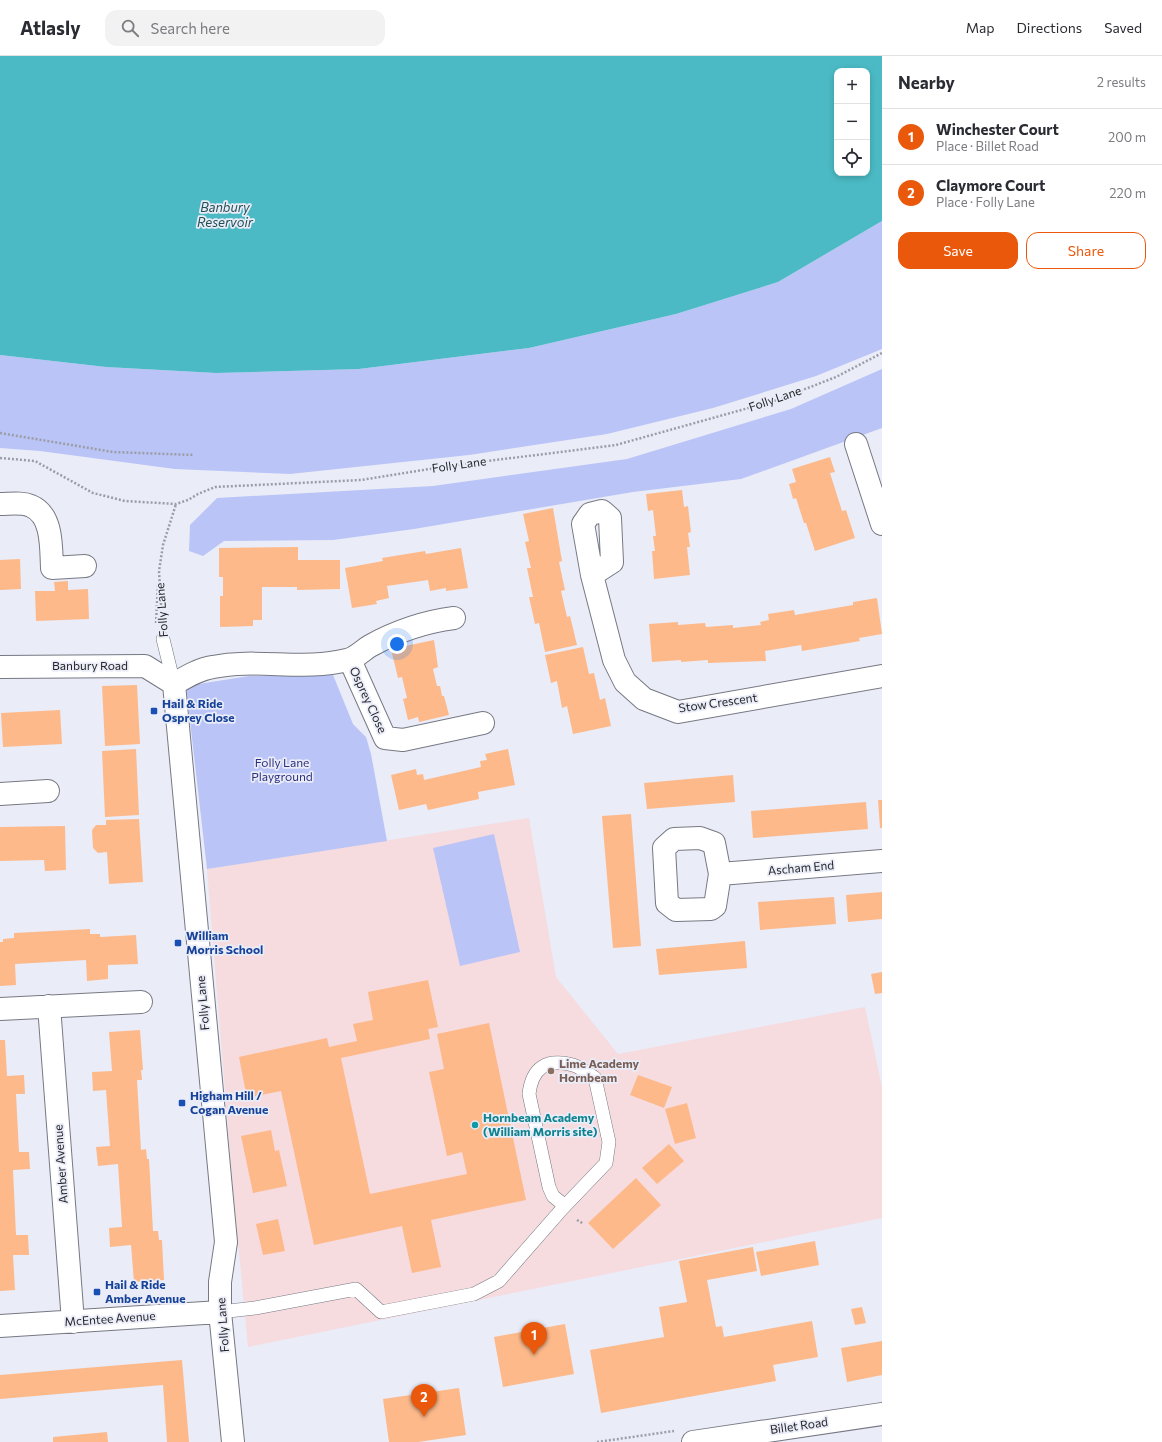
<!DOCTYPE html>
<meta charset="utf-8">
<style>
:root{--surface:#fff;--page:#f2f2f3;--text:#2b2b33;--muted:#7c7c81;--line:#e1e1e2;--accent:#ea580c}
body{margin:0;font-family:Commissioner,sans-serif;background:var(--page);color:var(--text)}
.controls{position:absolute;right:12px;top:12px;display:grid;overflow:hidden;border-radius:8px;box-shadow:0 2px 6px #0003}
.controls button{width:36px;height:36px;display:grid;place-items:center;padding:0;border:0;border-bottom:1px solid var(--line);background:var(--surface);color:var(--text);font:20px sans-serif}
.you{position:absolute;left:397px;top:588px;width:14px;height:14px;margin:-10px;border:3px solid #fff;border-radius:50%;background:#1a73e8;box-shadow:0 0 0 6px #1a73e833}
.badge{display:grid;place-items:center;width:26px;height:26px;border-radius:50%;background:var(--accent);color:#fff;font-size:13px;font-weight:700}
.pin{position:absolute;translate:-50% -33px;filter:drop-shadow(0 1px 2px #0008)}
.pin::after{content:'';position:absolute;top:21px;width:14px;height:12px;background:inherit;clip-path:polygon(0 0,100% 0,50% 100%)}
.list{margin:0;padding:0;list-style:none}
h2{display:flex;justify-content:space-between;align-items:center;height:52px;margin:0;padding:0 16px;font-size:17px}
h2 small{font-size:13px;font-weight:400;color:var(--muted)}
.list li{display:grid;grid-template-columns:26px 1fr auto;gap:12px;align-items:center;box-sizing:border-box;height:56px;padding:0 16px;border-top:1px solid var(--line)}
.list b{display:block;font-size:15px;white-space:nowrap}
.list p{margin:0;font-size:13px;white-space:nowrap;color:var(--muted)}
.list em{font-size:13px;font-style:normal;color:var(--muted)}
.actions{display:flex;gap:8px;padding:12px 16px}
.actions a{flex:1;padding:9px 0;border:1px solid var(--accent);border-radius:12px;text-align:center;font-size:14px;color:var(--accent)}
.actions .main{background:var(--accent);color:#fff}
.icon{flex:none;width:22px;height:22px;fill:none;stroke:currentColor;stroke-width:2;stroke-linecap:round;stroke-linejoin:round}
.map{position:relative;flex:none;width:882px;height:1386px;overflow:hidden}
header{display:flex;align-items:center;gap:24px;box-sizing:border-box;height:56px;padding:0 20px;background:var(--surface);border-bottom:1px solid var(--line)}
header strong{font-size:19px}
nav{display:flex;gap:22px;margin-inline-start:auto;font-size:14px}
.search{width:280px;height:36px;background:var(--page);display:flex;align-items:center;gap:10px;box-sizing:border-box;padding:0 14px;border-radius:12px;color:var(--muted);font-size:15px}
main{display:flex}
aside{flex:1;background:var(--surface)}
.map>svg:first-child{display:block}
</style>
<header>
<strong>Atlasly</strong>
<div class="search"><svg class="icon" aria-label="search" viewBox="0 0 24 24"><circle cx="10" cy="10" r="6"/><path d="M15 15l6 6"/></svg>Search here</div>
<nav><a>Map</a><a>Directions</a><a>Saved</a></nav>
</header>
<main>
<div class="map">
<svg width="882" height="1386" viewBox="0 0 882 1386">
<rect width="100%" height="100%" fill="#eaecf8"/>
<path fill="#f6dbdf" d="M529 762 556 921 618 998 865 951 882 1031V1162L248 1291 233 1133 207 813Z"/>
<path fill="#bac4f6" d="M882 165V293L816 320 713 352 607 378 469 399 290 418 175 413 40 395 0 392V299L106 311 216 317 359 313 529 292 676 258 778 226Z
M882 313V372L741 423 633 436 414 473 333 484 224 485 203 500 189 495 190 469 217 442 433 430 627 403 791 353Z
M333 619 353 668 366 681 371 698 387 785 207 813 186 630 249 620Z
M494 778 520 896 460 910 433 792Z"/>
<path fill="#4bbac4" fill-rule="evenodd" d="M0 0H882V165L778 226 676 258 529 292 359 313 216 317 106 311 0 299ZM837 15H867V117H837Z"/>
<path fill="#fdb98a" d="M830 401 835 416 830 417 842 455 846 454 855 482 815 495 806 467H804L796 442 793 443 789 428 796 426 792 413Z
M682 434 684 451 688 450 691 476 688 477 690 491H687L690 519 654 523 652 495H655L653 480H656L653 454 648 455 646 438Z
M553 452 562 505 559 506 565 534 561 535 567 561 570 560 577 589 545 596 539 567 535 568 529 541H533L527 512H531L525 486 529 485 523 458Z
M298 491V504H340V533L297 534V531H262V564H253V570L220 571V540H223V521H219V492Z
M461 492 468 532 446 535V532L430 535 428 524 387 530 389 542 376 545 377 548 352 552 345 512 383 505 382 502 425 495 426 498Z
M20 503 21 533 0 534V504Z
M68 525V534L88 533 89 563 36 565 35 535H55L54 526Z
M877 542 882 578 859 582 860 585 802 595 801 589 765 595 766 605 708 607V604L681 606V604L652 606 649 568 678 566V569L705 567 706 571 733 569V572L761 569 760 566 769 564 768 558 794 554 795 559 853 549V546Z
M434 584 438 611 433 613 437 630H440L442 640H444L449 659 419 666 418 661 408 664 403 643 407 642 402 621 398 622 391 593Z
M583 591 589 618 594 617 600 644 605 642 611 670 573 678 567 650 562 652 557 625 551 627 545 599Z
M137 629 140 688 105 690 102 630Z
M60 654 62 688 3 691 1 657Z
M136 693 139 759 105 761 102 695Z
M508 693 515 729 478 736 479 743 428 754 426 748 399 754 391 719 416 713 417 719 423 718 424 724 481 711 480 705 487 704 485 698Z
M733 719 735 746 647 753 644 727Z
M878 744H882V772H880Z
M866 746 868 773 753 782 751 755Z
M631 758 641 890 613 892 602 760Z
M139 763 143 826 109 828 107 796 98 797 93 792 92 774 96 769H106V764Z
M65 770 66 814 45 815 44 804 0 805V771Z
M882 836V863L848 866 846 839Z
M834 841 836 868 760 874 758 846Z
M90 873V878H100V881L136 879 138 908 108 909V923L87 925 86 904 15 908 16 929 0 930V886H3V883L14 882V877Z
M745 885 747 912 659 919 656 893Z
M882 916V937L875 938 871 918Z
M428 924 438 971 428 973 430 983 341 1002 370 1138 467 1118 462 1096 447 1100 429 1016 444 1013 437 978 489 967 526 1144 431 1164 441 1211 412 1217 402 1170 314 1189 281 1035 247 1042 239 1001 327 982 329 991 357 985 353 968 373 964 368 936Z
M140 974 143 1014H141L142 1024H137L141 1094 146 1093 147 1103H149L153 1175H158L159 1184H162L164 1224 134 1226 131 1189 110 1191 109 1172 122 1171 118 1108 98 1110 96 1091 110 1090 106 1034 93 1035 92 1016 112 1015 109 976Z
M0 984H5L7 1020 24 1019 25 1038H16L19 1096H29L30 1113 13 1114 16 1179H28L29 1199H13L15 1234 0 1235Z
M638 1019 672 1031 664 1052 630 1039Z
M687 1047 696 1082 675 1088 665 1053Z
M271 1074 275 1095 279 1094 287 1130 253 1137 241 1080Z
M669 1088 684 1105 657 1128 642 1112Z
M636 1122 661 1149 613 1193 588 1167Z
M278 1163 285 1195 263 1199 256 1168Z
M815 1185 819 1209 761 1220 756 1196Z
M753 1191 757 1215 707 1224 716 1271 722 1270 724 1281 812 1265 818 1301 773 1309 776 1325 601 1357 590 1294 664 1281 659 1251 687 1246 679 1205Z
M862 1251 866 1267 855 1269 851 1253Z
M565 1268 574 1318 503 1331 494 1281Z
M882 1285V1319L847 1326 841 1292Z
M182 1304 189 1386H167L163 1329 0 1343V1319Z
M459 1332 466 1379 418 1386H389L383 1343Z
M107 1376 108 1386H53V1381Z"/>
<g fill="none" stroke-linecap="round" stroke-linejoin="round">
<g stroke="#767983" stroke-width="14">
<path id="lane" d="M163 583 174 628
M220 1256 255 1252 356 1233 381 1256 474 1238 499 1225 562 1153 606 1107 609 1086 595 1022C589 1018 580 1011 573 1009 546 1002 532 1012 529 1038L549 1131 553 1140 565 1150"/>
</g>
<g stroke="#767983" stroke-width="24">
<path id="street" d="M856 388 882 468
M0 448C10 448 22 446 31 450 53 459 51 492 52 512L85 510
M592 519 612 506 610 462 602 455 590 458 583 468 592 519 614 604 625 626 644 643 678 656 882 620
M350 604 385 682 403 684 483 667
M0 611 145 610 174 628
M174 628 226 1186 220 1226V1256L233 1386
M174 628C186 621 199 613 213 611 257 602 304 615 347 604 356 602 363 594 370 590 397 575 423 566 454 562
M0 738 48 735
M700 782 714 787 720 818 715 850 711 853 676 854 667 847 664 792 674 783Z
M720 818 882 805
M49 950 73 1266
M0 953 141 946
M0 1270 220 1256"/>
</g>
<g stroke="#767983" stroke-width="24">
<path id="secondary" d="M693 1386 882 1358"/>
</g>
<path stroke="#9b9da6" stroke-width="2.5" stroke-dasharray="2 2" stroke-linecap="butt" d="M0 377 113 396 194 399
M0 402 35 405 93 437 125 445 176 448 188 444 198 438 215 431 361 424 448 410 616 389 777 344 836 321 882 297
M162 565 159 515 163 489 176 448
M156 567 158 528
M577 1164 584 1168
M597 1386 674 1375"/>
<use href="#lane" stroke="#fff" stroke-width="13"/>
<use href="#street" stroke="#fff" stroke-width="22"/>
<use href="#secondary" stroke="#fff" stroke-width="22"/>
</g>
<g fill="#1a4fb4" stroke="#eaecf8" stroke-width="1.5">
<rect x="150" y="651" width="8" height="8" rx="2"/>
<rect x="174" y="883" width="8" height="8" rx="2"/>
<rect x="178" y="1043" width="8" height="8" rx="2"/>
<rect x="93" y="1232" width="8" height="8" rx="2"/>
</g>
<circle fill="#8d6e63" stroke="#eaecf8" stroke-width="1.5" cx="551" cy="1015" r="4"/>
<circle fill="#0f9aa8" stroke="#eaecf8" stroke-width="1.5" cx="475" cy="1069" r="4"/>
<g text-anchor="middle" stroke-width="3.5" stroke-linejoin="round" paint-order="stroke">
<g font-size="12" fill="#25262a" stroke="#eaecf8">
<text transform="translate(775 343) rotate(-19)" y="4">Folly Lane</text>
<text transform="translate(459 409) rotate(-8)" y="4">Folly Lane</text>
<text transform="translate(162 554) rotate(-94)" y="4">Folly Lane</text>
<text x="90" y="614">Banbury Road</text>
<text transform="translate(368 644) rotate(65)" y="4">Osprey Close</text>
<text transform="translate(718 647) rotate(-8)" y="4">Stow Crescent</text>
<text transform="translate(801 812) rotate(-5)" y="4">Ascham End</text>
<text transform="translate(203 947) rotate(-95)" y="4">Folly Lane</text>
<text transform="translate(61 1108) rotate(-94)" y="4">Amber Avenue</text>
<text transform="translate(110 1263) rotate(-4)" y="4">McEntee Avenue</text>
<text transform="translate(223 1269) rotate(-94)" y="4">Folly Lane</text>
<text transform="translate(799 1370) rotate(-8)" y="4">Billet Road</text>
</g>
<g font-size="12" font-weight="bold" fill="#164399" stroke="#eaecf8" text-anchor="start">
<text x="162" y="652">Hail &amp; Ride<tspan x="162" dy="14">Osprey Close</tspan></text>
<text x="186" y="884">William<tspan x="186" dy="14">Morris School</tspan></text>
<text x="190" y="1044">Higham Hill /<tspan x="190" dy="14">Cogan Avenue</tspan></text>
<text x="105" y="1233">Hail &amp; Ride<tspan x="105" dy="14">Amber Avenue</tspan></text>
</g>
<g font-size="12" fill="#2c2f7e" stroke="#eaecf8">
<text x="282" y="711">Folly Lane<tspan x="282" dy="14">Playground</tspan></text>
</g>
<g font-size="12" font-weight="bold" fill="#785e54" stroke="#eaecf8" text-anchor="start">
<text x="559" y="1012">Lime Academy<tspan x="559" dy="14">Hornbeam</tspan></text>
</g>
<g font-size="12" font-weight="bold" fill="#0d838f" stroke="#eaecf8" text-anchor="start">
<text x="483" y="1066">Hornbeam Academy<tspan x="483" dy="14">(William Morris site)</tspan></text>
</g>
<g font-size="13" font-style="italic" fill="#215155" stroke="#eaecf8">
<text x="225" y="156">Banbury<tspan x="225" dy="15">Reservoir</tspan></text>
</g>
</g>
</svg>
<div class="controls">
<button>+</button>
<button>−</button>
<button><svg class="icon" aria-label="locate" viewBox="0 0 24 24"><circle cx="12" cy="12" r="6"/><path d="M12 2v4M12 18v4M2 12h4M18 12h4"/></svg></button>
</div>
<div class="you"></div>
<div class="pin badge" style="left:534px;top:1299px">1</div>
<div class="pin badge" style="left:424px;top:1361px">2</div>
</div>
<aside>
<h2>Nearby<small>2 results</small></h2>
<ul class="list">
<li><span class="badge">1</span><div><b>Winchester Court</b><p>Place · Billet Road</p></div><em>200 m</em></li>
<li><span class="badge">2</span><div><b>Claymore Court</b><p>Place · Folly Lane</p></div><em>220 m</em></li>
</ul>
<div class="actions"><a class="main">Save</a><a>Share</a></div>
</aside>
</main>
